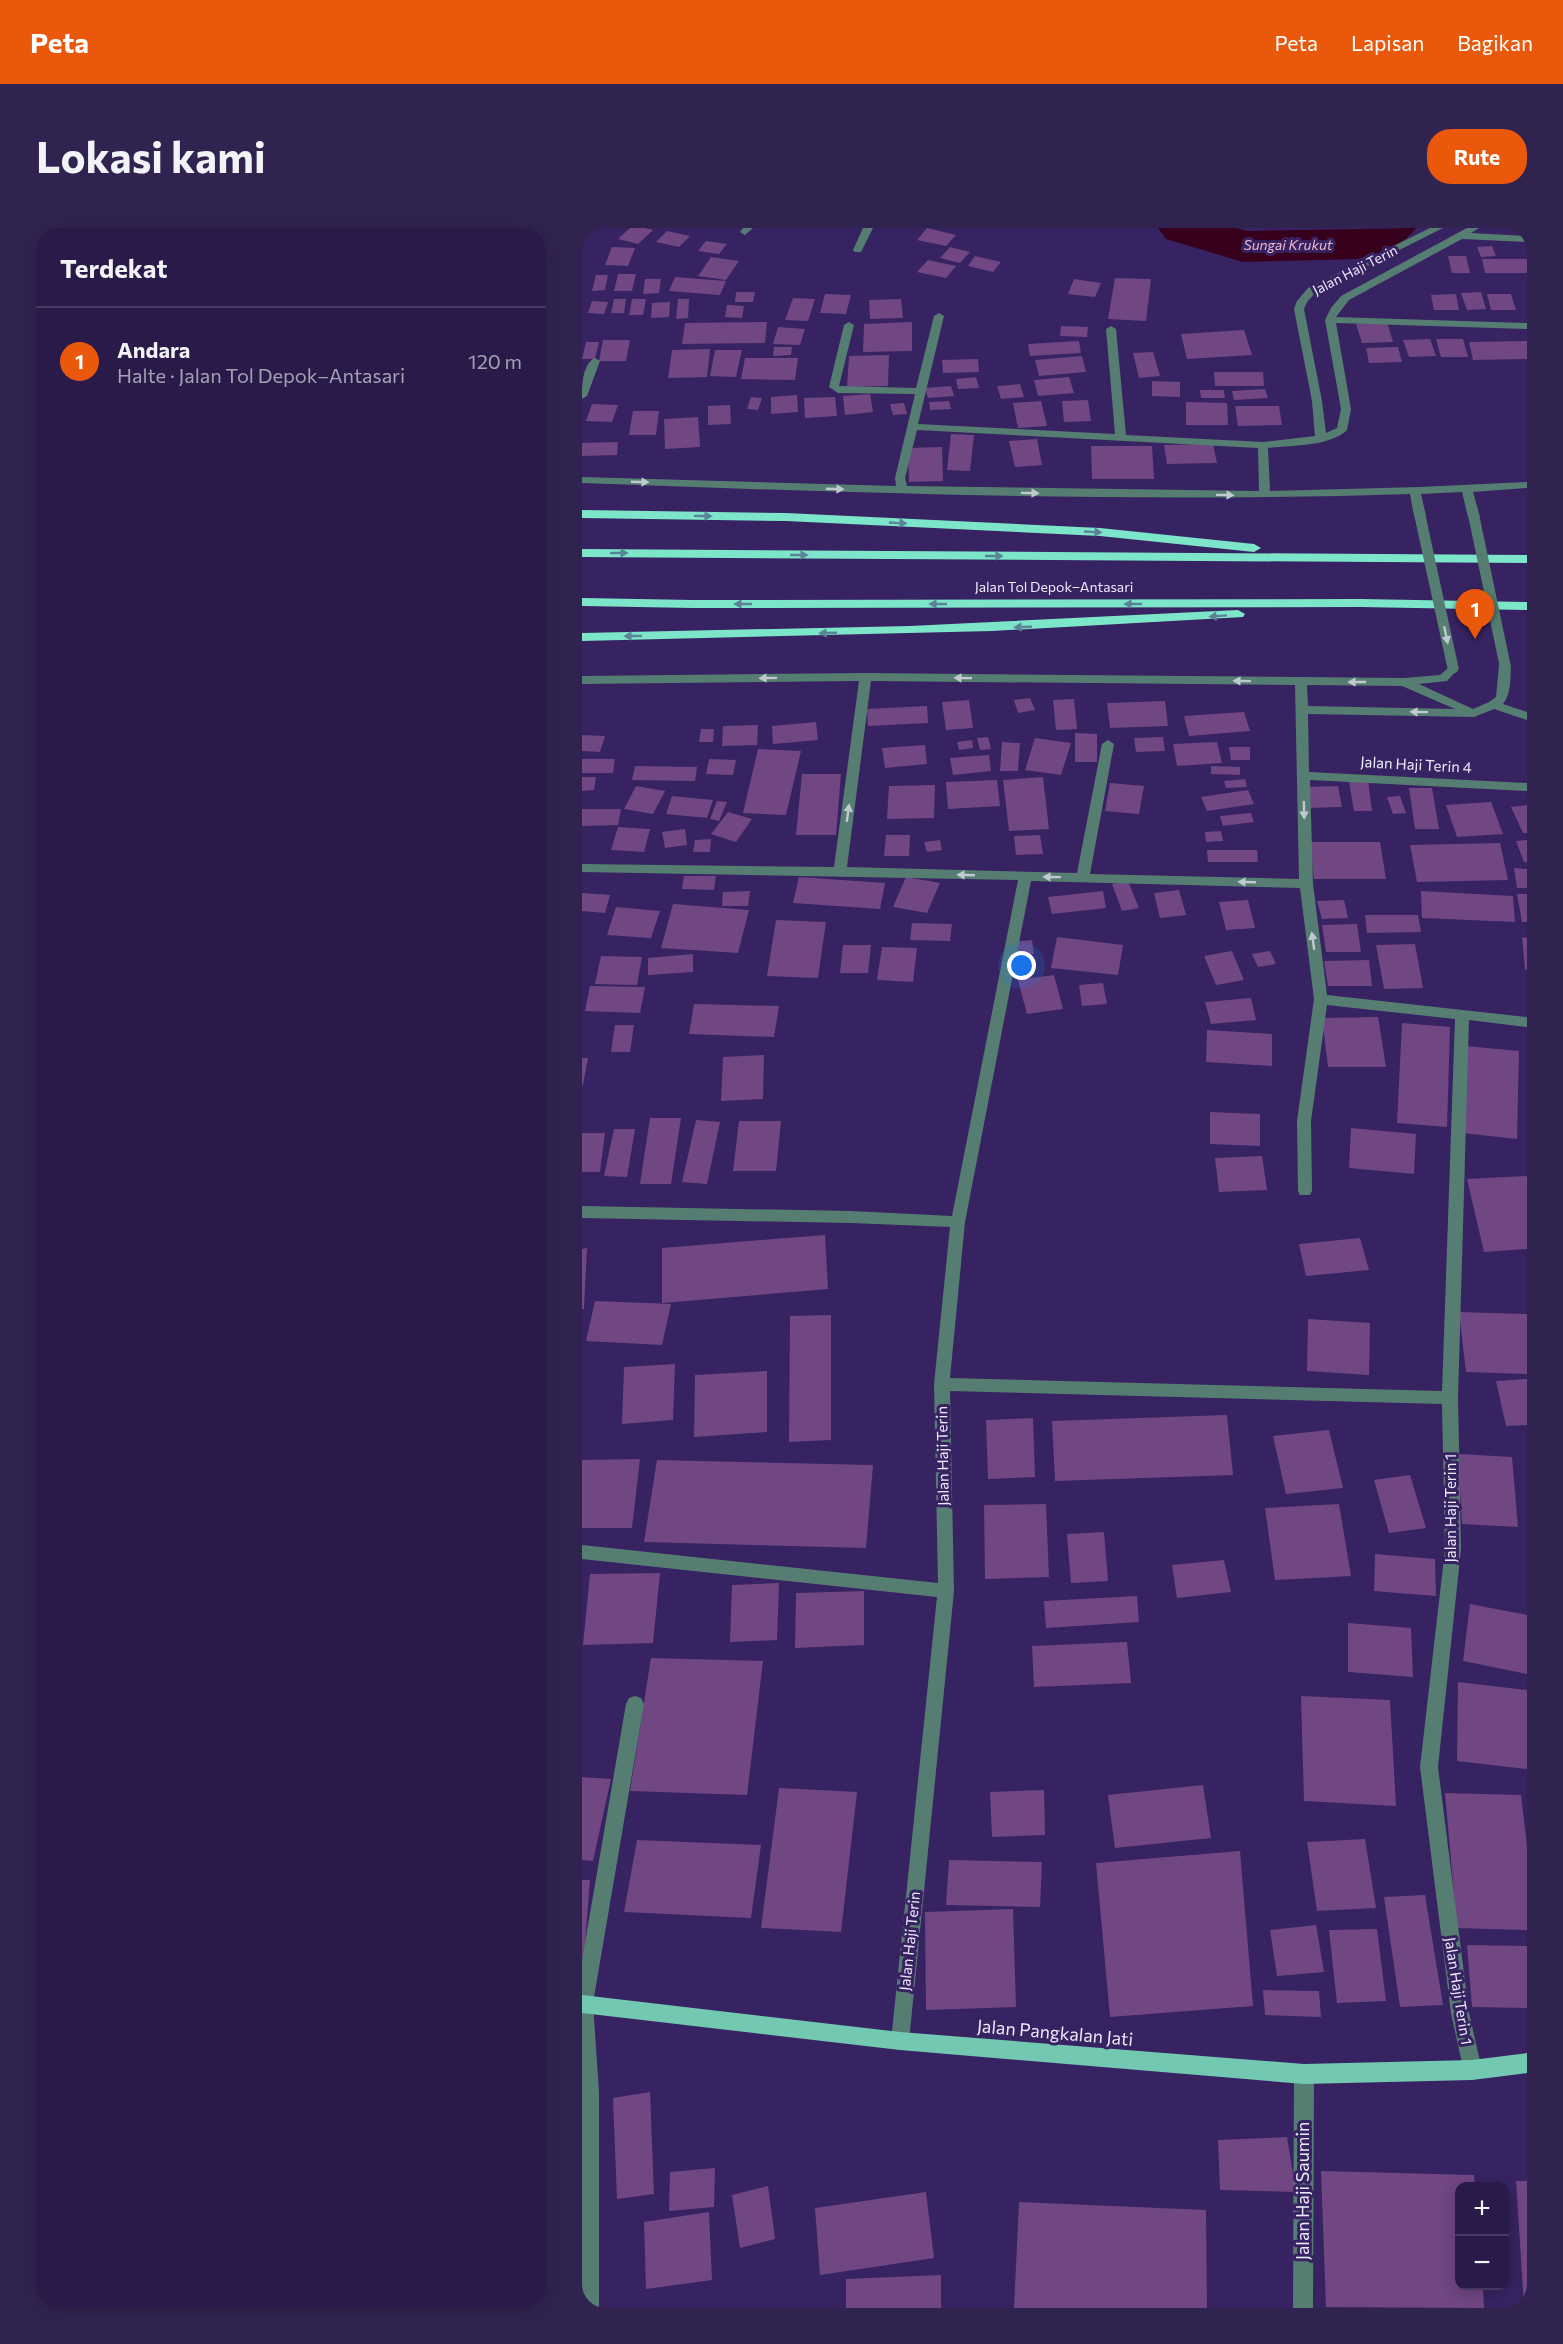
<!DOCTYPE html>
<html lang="id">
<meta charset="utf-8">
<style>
:root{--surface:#291a49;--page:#312350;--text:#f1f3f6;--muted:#a5a1b4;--line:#453861;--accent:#ea580c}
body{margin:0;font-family:Commissioner,sans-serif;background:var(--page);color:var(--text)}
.controls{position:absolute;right:18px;bottom:18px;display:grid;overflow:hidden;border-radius:12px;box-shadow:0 3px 15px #0003}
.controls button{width:54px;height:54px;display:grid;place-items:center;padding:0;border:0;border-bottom:2px solid var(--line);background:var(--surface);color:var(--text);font:30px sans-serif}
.you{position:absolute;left:440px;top:738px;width:21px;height:21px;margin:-15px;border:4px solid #fff;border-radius:50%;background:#1a73e8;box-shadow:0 0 0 9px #1a73e833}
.badge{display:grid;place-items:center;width:39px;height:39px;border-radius:50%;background:var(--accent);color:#fff;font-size:20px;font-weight:700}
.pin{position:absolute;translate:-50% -50px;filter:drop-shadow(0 2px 3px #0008)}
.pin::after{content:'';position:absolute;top:32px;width:21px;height:18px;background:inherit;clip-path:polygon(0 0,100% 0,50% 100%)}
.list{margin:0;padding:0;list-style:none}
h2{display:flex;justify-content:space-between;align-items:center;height:78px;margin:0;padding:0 24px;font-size:26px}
h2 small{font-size:20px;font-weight:400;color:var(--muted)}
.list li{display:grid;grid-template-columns:39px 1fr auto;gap:18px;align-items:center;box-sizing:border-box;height:108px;padding:0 24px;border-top:2px solid var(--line)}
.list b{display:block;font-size:22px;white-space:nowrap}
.list p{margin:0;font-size:20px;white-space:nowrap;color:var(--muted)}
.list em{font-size:20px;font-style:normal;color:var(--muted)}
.map{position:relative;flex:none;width:945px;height:2080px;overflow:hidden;border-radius:24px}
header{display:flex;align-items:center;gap:36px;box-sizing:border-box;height:84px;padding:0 30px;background:var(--accent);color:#fff}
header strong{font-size:28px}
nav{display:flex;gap:33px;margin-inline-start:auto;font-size:21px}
.intro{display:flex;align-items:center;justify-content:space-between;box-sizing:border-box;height:144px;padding:0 36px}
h1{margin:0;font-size:42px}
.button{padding:15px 27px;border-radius:24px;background:var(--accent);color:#fff;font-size:21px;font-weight:700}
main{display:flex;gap:36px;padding:0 36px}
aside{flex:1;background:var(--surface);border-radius:24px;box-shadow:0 3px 15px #0003}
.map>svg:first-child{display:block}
</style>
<header>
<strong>Peta</strong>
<nav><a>Peta</a><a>Lapisan</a><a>Bagikan</a></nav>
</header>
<div class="intro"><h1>Lokasi kami</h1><a class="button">Rute</a></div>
<main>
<aside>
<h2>Terdekat<small></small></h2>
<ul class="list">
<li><span class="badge">1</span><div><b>Andara</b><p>Halte · Jalan Tol Depok–Antasari</p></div><em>120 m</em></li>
</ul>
</aside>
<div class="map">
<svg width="945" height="2080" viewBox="0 0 945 2080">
<rect width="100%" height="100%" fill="#372361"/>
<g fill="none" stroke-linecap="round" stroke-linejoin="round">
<path fill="#37001c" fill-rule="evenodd" d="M576 0H654L665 3 834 0C821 18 797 26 776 31L661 34 584 11Z"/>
</g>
<path fill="#704683" d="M48 0H63L71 2 56 16 36 11Z
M345 0 374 7 364 18 335 12Z
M85 3 108 8 97 19 74 14Z
M124 13 145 16 137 26 116 23Z
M910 18 914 28 899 29 895 19Z
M30 19 53 20 46 38 23 37Z
M368 19 388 24 378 35 358 30Z
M393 28 419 34 411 44 386 38Z
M866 28H884L888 45H870Z
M129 29 157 33 144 52 116 48Z
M900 31H945V45H903Z
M346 32 374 38 364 50 335 44Z
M36 46H54L50 63H32Z
M14 47H26L23 62 10 63Z
M93 49 144 53 138 67 87 63Z
M533 50 569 51 564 93 526 91Z
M63 51H79L77 65 61 66Z
M492 51 519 55 513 69 486 66Z
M154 64H173L171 74H153Z
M899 64 904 81 885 82 879 65Z
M243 66 269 67 264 86 238 85Z
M874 66 877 82H852L849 67Z
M905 66H929L934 82H909Z
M211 70 233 71 226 93 203 92Z
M32 71H44L42 85H29Z
M50 71H64L61 87H47Z
M96 71H107L106 90 94 91Z
M319 71 321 90 288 91 287 72Z
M10 73 26 74 22 86 6 85Z
M88 74 87 89 69 90 70 75Z
M145 77 162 78 160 90 143 89Z
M185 94 183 115 100 116 103 95Z
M330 94V123L281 124 282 96Z
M805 94 811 114 780 115 774 96Z
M479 98 506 99 505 109 478 108Z
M196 99 223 101 218 117 191 116Z
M662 102 670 127 605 131 599 106Z
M848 111 854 128 827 129 821 112Z
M854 111H881L886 129H859Z
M21 112H48L44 133H17Z
M497 113 499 125 448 128 446 116Z
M945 113V131L891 132 887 114Z
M4 114H17L13 131H0Z
M192 119H210L209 127 191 128Z
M816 119 820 134 787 135 784 120Z
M128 121 125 149 86 150 90 122Z
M133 122H160L154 149 128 148Z
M571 124 578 148 557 150 551 125Z
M307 127 306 158 265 159 267 128Z
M500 128 504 144 457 148 453 132Z
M163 130H216L213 152 159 151Z
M396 131 397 144 361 145 360 132Z
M632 144H681L682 158H633Z
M394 149 397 160 376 161 374 151Z
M487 149 492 165 456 168 452 152Z
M570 153 598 154V169L570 168Z
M438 156 442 169 419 171 415 158Z
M369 158 372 168 346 170 343 160Z
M683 161 686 170 652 172 650 163Z
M618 162H642L643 170H619Z
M288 166 291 184 263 187 261 168Z
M215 167 216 184 189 186V169Z
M169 169 180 170 176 182 165 181Z
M253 169 255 188 223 190 222 170Z
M506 172 509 193 482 194 480 173Z
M367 173 369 181 348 182 347 174Z
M459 173 465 198 436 200 431 175Z
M604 174 645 175 646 197H604Z
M322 175 325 186 311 187 308 176Z
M10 176 36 177 30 194 4 193Z
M148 177 149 196 126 197V178Z
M653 178H697L700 197 656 198Z
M51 183H77L74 207H47Z
M116 189 118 219 83 221 82 191Z
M369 206 392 207 388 243 365 242Z
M455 211 460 237 433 239 427 213Z
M36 214 35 227 0 228V215Z
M631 216 635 235 585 236 582 217Z
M509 218H570L572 251H510Z
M360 219 361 253 327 254 326 220Z
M448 470 453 482 436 485 432 472Z
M492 471 495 501 474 502 471 472Z
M387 472 391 500 364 502 360 474Z
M583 473 586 498 528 500 525 475Z
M345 478 346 495 286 498 285 481Z
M662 484 668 503 607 508 602 488Z
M234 494 236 512 191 516 190 498Z
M176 497 175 517 140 518 141 498Z
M119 501H132L131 514H117Z
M493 505 515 506V534H493Z
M0 507 23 508 18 524 0 523Z
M406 509 409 521 398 522 395 510Z
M581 509 583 523 554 524 552 510Z
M453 510 489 515 479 547 443 542Z
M390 512 391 520 377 522 375 514Z
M420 514 438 515 436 543H418Z
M635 514 640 535 595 538 591 516Z
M343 517 345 536 303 540 300 520Z
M647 519H668V532H649Z
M176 521 219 523 204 587 161 585Z
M407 527 409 543 371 547 368 530Z
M0 531H33L31 545H0Z
M127 531 154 532 151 547 124 546Z
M53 538 115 539 113 553 50 552Z
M629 538 658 539V547L629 546Z
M220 546H259L254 607H214Z
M0 549H14L12 562 0 563Z
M461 549 467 601 427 603 421 552Z
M663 551 665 559 644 560 642 553Z
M415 552 418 578 366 581 364 554Z
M786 552 790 583H772L767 553Z
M528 555 562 558 557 586 523 583Z
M353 557 352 590 305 591 307 558Z
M54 558 83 563 71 586 42 581Z
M756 558 760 579 727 580 724 559Z
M827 560H850L857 601H833Z
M666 562 672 576 625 583 619 569Z
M90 568 131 572 125 590 84 586Z
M818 568 824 585 811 586 805 569Z
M135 573 145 574 137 593 128 591Z
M909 574 921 606 875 609 864 577Z
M945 577V605H941L929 579Z
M0 581H39L36 597 0 598Z
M146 584 170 591 154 614 129 606Z
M669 585 672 594 641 598 638 588Z
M36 599 68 601 62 624 29 622Z
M103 601 105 617 83 620 80 604Z
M639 603 641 613 624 614 623 604Z
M304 607H328L327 628H302Z
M458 607 461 626 434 627 432 608Z
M129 611 128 624H111L113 612Z
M358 612 360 622 345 624 342 614Z
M945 612V634H942L934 613Z
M728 614H798L804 651H732Z
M918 615 926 652 835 654 828 617Z
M625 622H675L676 634H626Z
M932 640 945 641V660H935Z
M102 648H134L132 662 100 661Z
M217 649 303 655 298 681 211 675Z
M324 649 358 655 345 685 311 679Z
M546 653 557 680 540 683 530 656Z
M597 662 604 687 578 690 572 665Z
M168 663 166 678H140L141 664Z
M521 663 524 680 470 686 466 669Z
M839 663 931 668 933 694 840 690Z
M0 665 28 667 23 685 0 683Z
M935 666H945V694H940Z
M666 672 673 700 644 702 637 674Z
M762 672 766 690 740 691 735 673Z
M91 676 167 682 156 725 79 720Z
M34 679 78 683 69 710 25 707Z
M783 687H836L839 704 785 705Z
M194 692 244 694 236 750 185 748Z
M330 695 370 696 368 713 328 712Z
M775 696 779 724H744L740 697Z
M475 709 541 717 536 747 469 740Z
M940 709 945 710V741L943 742Z
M450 712 452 726 432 728 430 714Z
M833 716 841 760 802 761 794 717Z
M261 717H289L286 745H258Z
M300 719 335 720 331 754 295 752Z
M650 723 662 752 634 757 622 728Z
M688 723 694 736 676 739 670 726Z
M111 726V744L66 747V730Z
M19 728 60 729 55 757 13 756Z
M787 732 790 758H746L742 733Z
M472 747 481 781 445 786 436 752Z
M521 755 525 776 500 778 497 757Z
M8 758 63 759 58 785 3 783Z
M669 770 674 792 629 796 623 774Z
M112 776 197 778 192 809 107 806Z
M796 789 804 839H746L740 790Z
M820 795 868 799 865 899 815 895Z
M33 797H52L48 824H29Z
M625 802 690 806V838L624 834Z
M883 818 937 823 935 911 880 905Z
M182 827 181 871 139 873 141 829Z
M0 830H6L1 857H0Z
M628 884 678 886V918L628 916Z
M68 890H99L89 956H58Z
M114 892 138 894 125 956 100 954Z
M157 893H199L194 943H151Z
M769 900 834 906 832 946 767 940Z
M32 901H53L45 949 22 948Z
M0 905H23L18 944H0Z
M680 928 685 962 637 964 633 930Z
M945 948V1021L902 1024 885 951Z
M243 1007 246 1061 80 1075V1020Z
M778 1010 787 1042 724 1048 717 1016Z
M5 1020 2 1081H0V1021Z
M13 1073 89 1076 80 1117 4 1113Z
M877 1084 945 1086V1146L884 1144Z
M249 1087V1212L207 1214 208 1088Z
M726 1091 788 1095 787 1147 725 1143Z
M93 1136 91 1192 40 1196 42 1139Z
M185 1143V1204L112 1209 113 1147Z
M945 1151V1197L924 1198 914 1153Z
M645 1187 651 1247 473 1253 470 1193Z
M451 1190 453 1249 406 1251 404 1192Z
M747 1202 761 1260 704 1266 691 1208Z
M876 1226 930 1229 936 1299 880 1296Z
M58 1231 50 1300H0V1232Z
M75 1232 291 1237 284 1320 62 1314Z
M828 1247 844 1300 807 1305 792 1252Z
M464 1276 467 1349 403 1351 402 1277Z
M757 1276 769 1348 693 1352 683 1280Z
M522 1304 526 1353 489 1355 485 1306Z
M793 1326 853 1331 854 1368 792 1363Z
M642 1332 649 1364 595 1370 590 1337Z
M78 1345 71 1415 1 1417 8 1346Z
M197 1355 195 1412 148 1414 150 1357Z
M282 1363V1417L213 1420 214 1365Z
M555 1368 557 1394 464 1400 462 1373Z
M888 1376 945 1387V1446L881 1433Z
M766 1395 829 1400 831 1449 766 1444Z
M545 1414 549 1455 452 1459 450 1418Z
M69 1430 181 1433 165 1567 48 1563Z
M876 1454 945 1462V1541L875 1533Z
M719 1468 808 1472 814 1578 722 1573Z
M0 1549 29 1551 11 1633 0 1632Z
M621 1557 629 1610 533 1620 526 1567Z
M197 1560 275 1564 259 1704 179 1700Z
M462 1562 463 1607 410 1609 408 1564Z
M863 1565 939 1567 945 1619V1702L875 1700Z
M783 1611 794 1680 735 1683 725 1614Z
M55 1612 179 1617 169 1690 42 1684Z
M658 1623 671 1778 528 1789 514 1635Z
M367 1632 460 1634 458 1679 364 1677Z
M0 1652H8L2 1729H0Z
M843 1667 861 1777 818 1779 802 1669Z
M431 1681 434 1779 344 1782 343 1684Z
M734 1697 742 1744 695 1748 688 1702Z
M795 1701 804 1773 755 1775 747 1702Z
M885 1717 945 1718V1780L890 1779Z
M681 1762 737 1763 739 1789 683 1787Z
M68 1864 72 1966 35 1971 31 1870Z
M705 1909 714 1964 638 1962 636 1912Z
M133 1940 132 1979 87 1983 88 1944Z
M739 1943 892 1947 893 1958H878V2058H901L902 2080 744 2079Z
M934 1953H945V2078H942Z
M186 1958 193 2011 158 2020 150 1967Z
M344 1964 352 2030 238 2047 233 1980Z
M437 1974 624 1982 625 2080H432Z
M127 1984 130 2052 64 2061 62 1994Z
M359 2047V2080H264V2051Z"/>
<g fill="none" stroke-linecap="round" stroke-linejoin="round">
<path fill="#567d72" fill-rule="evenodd" d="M161 0H171L163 7 158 4Z
M281 0H291L279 24H273L271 22Z
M848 0H861L734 64 725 74 722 81 740 173 744 205 755 200 759 181 743 92 749 80 759 68 885 0H897L889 5 945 8V14L880 11 767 72 754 89 945 95V101L754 95 769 181 765 202C747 219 710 217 686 220L688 263 838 259 945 254V260L891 264 898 289 896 291H888L886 289 880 264 839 266 844 288 838 291 832 288 828 266C552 275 276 265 0 255V249L314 258 313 250 333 166 256 165 247 159 262 97 267 94 272 97 257 158 334 160 352 88 357 85 362 88 336 196 533 206 524 101 529 98 534 101 544 207 681 214 733 208 730 173 712 81 715 73 726 60ZM335 202 676 220 677 263 325 258 323 250Z
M13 130 18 133 5 168 0 171C0 159 0 136 13 130Z
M923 433 929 437C928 451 930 464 921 476L945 484V492L912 481 892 489 726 486 727 544 945 555V563L728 552 731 656 745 767 945 789V799L887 792 876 1170 879 1321 856 1539 887 1785 900 1842 897 1849 890 1852 883 1849 869 1785 838 1539 863 1321 860 1176 368 1163 372 1363 327 1813 325 1820 318 1822 311 1820 309 1813 355 1369 0 1331V1317L356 1355 352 1156 368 999 269 995 0 990V978L269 983 370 988 436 652 0 644V636L252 639 277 453 0 456V448L284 445 822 450 858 447 871 436 877 440 865 453 837 456 891 481 907 474 914 469 917 437ZM289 453 713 457 717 651 508 646 532 516 526 512 520 516 495 645 265 639ZM725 457 820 458 873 481 726 478ZM449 653 718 660 732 771 715 893 716 963 718 967H728L730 963 729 893 745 777 873 791 860 1163 368 1150 383 994Z
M53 1468 59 1470 62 1476 11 1775 17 1864V2080H0V1732L44 1476 47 1470Z
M722 1836 729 1839 732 1846 731 2080H711L712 1846 715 1839Z"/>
<path fill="#73c8b1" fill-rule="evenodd" d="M0 1767 318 1804 722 1836 890 1832 945 1825V1845L890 1852 722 1856 318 1822 0 1785Z"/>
<path fill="#7de5ca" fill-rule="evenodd" d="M0 282 204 285 518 300 672 316 679 320 672 324 518 308 204 293 0 290Z
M0 321 945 327V335L0 329Z
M0 370 111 372 778 371 945 374V382L778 379 111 380 0 378Z
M656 382 663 386 661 389 410 403 0 413V405L328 398Z"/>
<path stroke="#567d72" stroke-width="11" d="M838 288 871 440
M892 289 923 437"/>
</g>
<defs><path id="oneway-solid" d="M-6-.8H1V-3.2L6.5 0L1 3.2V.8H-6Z" transform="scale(1.5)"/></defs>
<g fill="#bfc9d0">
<use href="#oneway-solid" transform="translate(58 254) rotate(2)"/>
<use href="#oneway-solid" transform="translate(253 261) rotate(2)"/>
<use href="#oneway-solid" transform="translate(448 265) rotate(1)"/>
<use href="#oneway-solid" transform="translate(643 267) rotate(1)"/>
<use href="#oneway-solid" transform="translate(864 407) rotate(78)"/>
<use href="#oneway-solid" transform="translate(186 450) rotate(179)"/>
<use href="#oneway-solid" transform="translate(381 450) rotate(-179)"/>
<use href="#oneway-solid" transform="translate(660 453) rotate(-179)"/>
<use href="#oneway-solid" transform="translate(775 454) rotate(-180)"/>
<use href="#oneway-solid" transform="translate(837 484) rotate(-179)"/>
<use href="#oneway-solid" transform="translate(722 582) rotate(89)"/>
<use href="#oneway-solid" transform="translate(266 585) rotate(-82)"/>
<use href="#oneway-solid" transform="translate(384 647) rotate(-178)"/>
<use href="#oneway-solid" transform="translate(470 649) rotate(-179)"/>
<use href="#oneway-solid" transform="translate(665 654) rotate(-178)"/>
<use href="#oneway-solid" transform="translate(731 713) rotate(-98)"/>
</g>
<g fill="#5a8496">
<use href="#oneway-solid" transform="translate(121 288) rotate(1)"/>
<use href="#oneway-solid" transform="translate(316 295) rotate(3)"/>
<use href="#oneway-solid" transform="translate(511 304) rotate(3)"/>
<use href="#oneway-solid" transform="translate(37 325)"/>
<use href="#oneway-solid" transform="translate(217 327)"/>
<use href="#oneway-solid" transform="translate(412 328)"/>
<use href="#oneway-solid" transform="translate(161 376) rotate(180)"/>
<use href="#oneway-solid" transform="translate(356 376) rotate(180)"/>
<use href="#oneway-solid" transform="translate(551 376) rotate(180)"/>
<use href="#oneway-solid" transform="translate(636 388) rotate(176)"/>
<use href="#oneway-solid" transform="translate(441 399) rotate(178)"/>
<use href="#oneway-solid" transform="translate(246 405) rotate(178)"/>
<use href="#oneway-solid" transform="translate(51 408) rotate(179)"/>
</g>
<g text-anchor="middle" stroke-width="6" stroke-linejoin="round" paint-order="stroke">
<g font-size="14" font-style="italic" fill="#f2b7cc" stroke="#372361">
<text x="706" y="22">Sungai Krukut</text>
</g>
<g font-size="14" fill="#ece9f9" stroke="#372361">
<text transform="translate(773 42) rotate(-27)" y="5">Jalan Haji Terin</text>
<text x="472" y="364">Jalan Tol Depok–Antasari</text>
</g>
<g font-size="15" fill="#ece9f9" stroke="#372361">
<text transform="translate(834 537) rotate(3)" y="5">Jalan Haji Terin 4</text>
<text transform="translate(361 1228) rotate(-91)" y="5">Jalan Haji Terin</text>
<text transform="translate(869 1280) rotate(-90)" y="5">Jalan Haji Terin 1</text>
<text transform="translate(328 1713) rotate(-84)" y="5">Jalan Haji Terin</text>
<text transform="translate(876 1763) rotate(81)" y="5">Jalan Haji Terin 1</text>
</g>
<g font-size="18" fill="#ece9f9" stroke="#372361">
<text transform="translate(473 1805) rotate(5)" y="6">Jalan Pangkalan Jati</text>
<text transform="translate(721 1963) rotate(-90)" y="6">Jalan Haji Saumin</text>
</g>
</g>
</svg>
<div class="controls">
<button>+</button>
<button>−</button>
</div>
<div class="you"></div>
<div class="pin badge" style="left:893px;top:411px">1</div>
</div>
</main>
